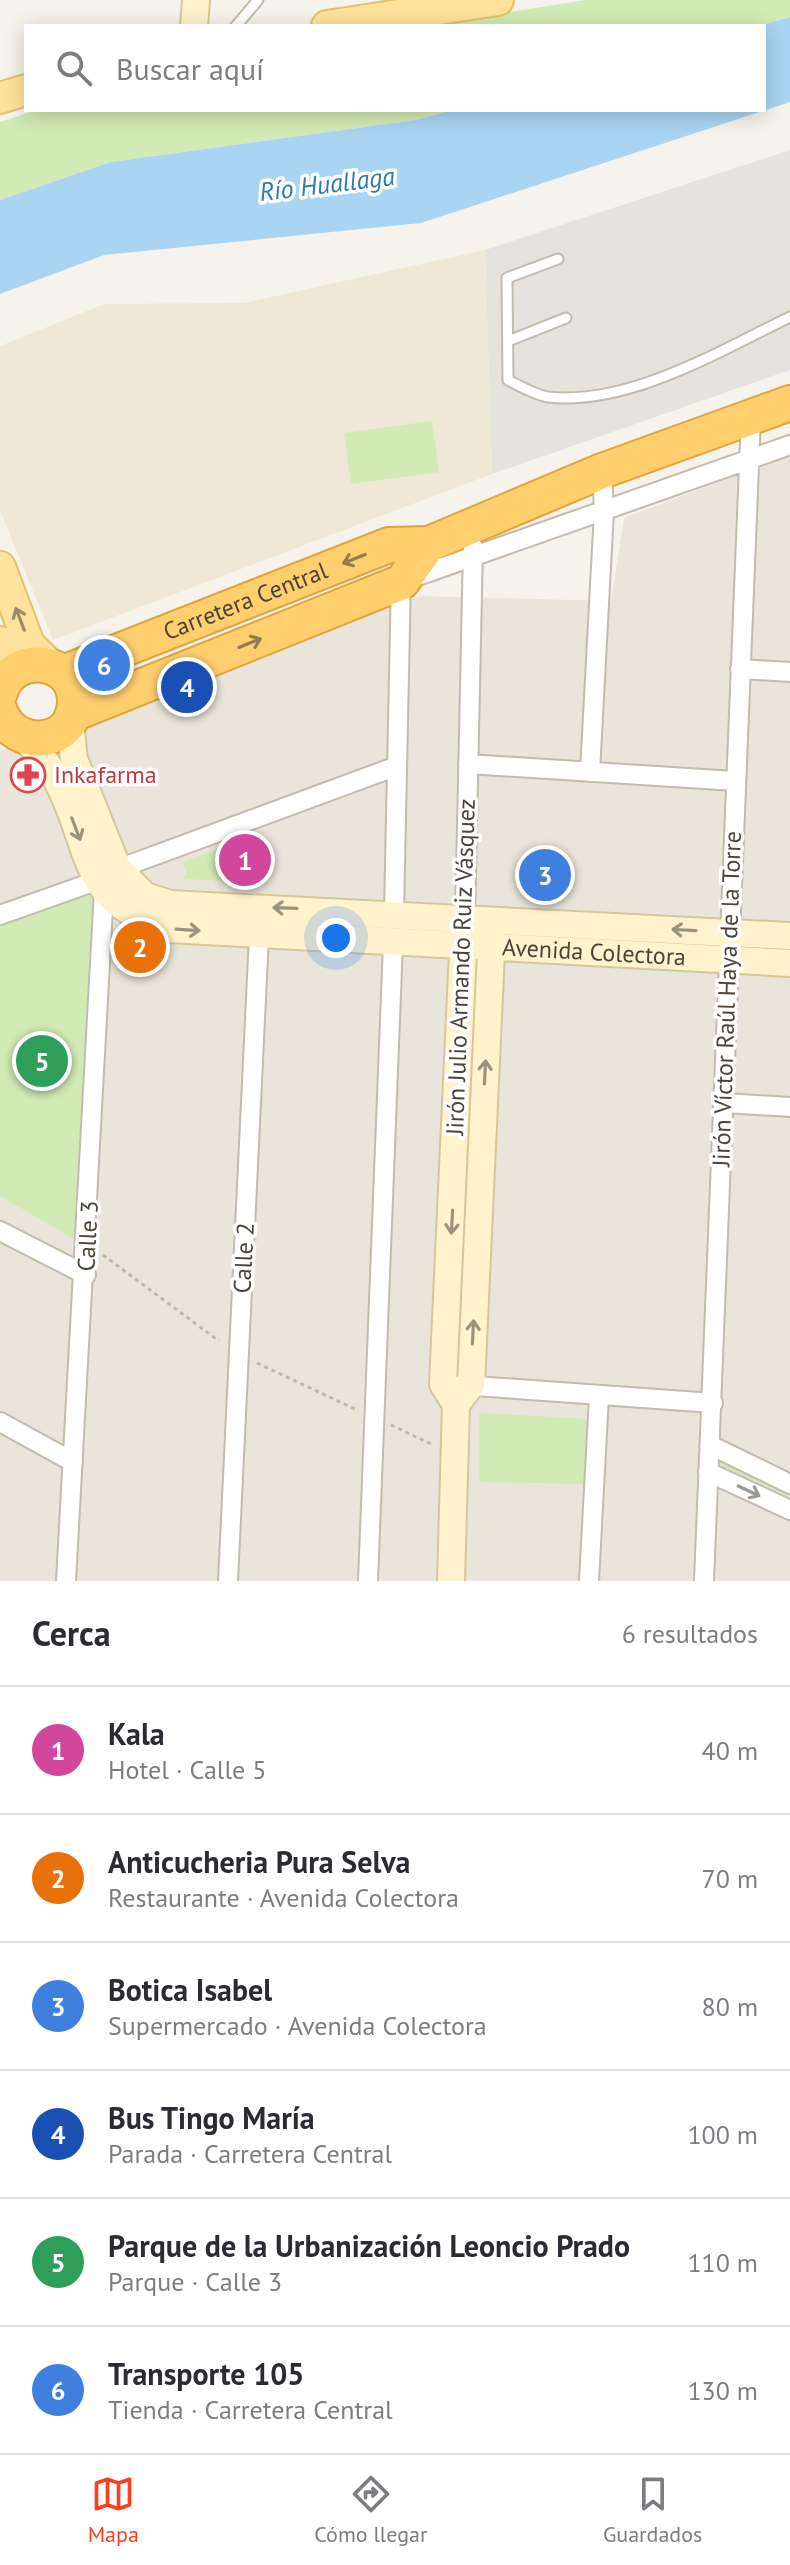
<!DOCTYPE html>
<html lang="es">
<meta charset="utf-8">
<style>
:root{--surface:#fff;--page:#f2f2f3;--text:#2b2b33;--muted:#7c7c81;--line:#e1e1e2;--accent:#fc3f1d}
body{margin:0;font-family:"PT Sans",sans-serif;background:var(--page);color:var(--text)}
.you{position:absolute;left:336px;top:938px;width:28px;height:28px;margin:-20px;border:6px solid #fff;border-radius:50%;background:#1a73e8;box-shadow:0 0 0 12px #1a73e833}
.badge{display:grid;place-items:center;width:52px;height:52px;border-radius:50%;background:var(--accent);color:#fff;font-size:26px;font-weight:700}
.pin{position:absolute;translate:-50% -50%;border:4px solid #fff;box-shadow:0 2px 8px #0006}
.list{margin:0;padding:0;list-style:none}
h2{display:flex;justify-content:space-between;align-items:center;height:104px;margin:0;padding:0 32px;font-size:34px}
h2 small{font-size:26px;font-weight:400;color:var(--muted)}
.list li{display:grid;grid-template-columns:52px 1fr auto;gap:24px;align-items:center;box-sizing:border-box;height:128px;padding:0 32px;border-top:2px solid var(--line)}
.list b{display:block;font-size:30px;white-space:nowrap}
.list p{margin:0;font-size:26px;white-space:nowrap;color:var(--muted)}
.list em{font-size:26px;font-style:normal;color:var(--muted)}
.icon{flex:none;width:44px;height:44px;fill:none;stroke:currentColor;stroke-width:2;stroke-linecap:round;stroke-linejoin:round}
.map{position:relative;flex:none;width:790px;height:1581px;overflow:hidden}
.search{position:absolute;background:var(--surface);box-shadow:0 4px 20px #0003;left:24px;right:24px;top:24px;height:88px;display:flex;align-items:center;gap:20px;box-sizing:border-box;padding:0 28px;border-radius:0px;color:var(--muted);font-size:30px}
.sheet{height:872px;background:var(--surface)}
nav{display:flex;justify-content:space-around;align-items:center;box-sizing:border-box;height:112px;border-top:2px solid var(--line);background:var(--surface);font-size:22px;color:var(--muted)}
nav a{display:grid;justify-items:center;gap:4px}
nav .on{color:var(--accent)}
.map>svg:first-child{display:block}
</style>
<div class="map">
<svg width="790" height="1581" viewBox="0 0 790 1581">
<rect width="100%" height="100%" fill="#f6f3ec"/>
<path fill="#eae5da" d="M790 455V1581H0V751L107 715 421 596 611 601 624 518Z"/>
<path fill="#e6e2dd" d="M790 150V370L492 474 485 250Z"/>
<path fill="#efe8d6" d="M485 250 492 474 53 640 0 510V346L104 304 244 303Z"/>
<path fill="#d2eab5" d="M586 0H790V17L758 26H420Z
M37 110H452L416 120 111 162 0 200V122Z
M432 421 439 472 351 484 344 433Z
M224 846 236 881 183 879 187 872 182 863Z
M93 893 74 1239 0 1196V925Z
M479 1413 588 1419 586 1484 479 1482Z
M716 1448 790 1486V1514L714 1477Z"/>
<path fill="#a9d4f2" d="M790 17V102L421 223 104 255 0 294V200L111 162 416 120 452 110H764V26H758Z"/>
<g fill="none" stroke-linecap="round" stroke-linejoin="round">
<g stroke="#c2bbae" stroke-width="13">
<path id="lane" d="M236 26 258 0
M558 259 507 278 508 380C520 386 535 395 548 397 629 406 719 351 790 317
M508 341 566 318"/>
</g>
<g stroke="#c2bbae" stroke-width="22">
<path id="street" d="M409 579 790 445
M740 669 790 672
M468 764 735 781
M590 772 604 511 602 471
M118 869 397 766
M394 913 401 578
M0 915 96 881
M465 920 473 547
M725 1103 790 1107
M0 1231 86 1275
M461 1385 713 1403
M0 1422 73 1462
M710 1445 790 1484
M708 1472 790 1510
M66 1581 104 890
M228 1581 259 936
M368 1581 393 943
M589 1581 599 1396
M704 1581 751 416"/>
</g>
<g stroke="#d6c79b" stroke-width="30">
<g id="secondary">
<path d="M194 26 196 0"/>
<path d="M70 722 74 759 118 869 145 896 170 904 790 936"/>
<path id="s1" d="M24 738C35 750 48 762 55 777 94 848 76 899 168 929L790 963"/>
<path d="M456 1405 443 1384 464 929"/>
<path d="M451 1581 456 1405 471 1385 492 930"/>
</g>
</g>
<g stroke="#e6c16a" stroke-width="34">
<path id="primary" d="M327 26 498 0
M0 98 26 90
M0 567 29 644 50 665
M0 642 9 675"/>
</g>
<g stroke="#e0a43c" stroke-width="38">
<g id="highway">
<path id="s2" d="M63 673 389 545 429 544 602 471 790 403"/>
<path d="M0 693C11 651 75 657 75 701 75 747 14 751 0 711"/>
<path d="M73 714 402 582 429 544"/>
</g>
</g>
<path stroke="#c4b79f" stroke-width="3" stroke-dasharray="4 4" stroke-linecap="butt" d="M103 1255 219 1341
M257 1363 355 1409
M391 1425 431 1444"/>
<use href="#lane" stroke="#fff" stroke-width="9"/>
<use href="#street" stroke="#fff" stroke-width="18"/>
<use href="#secondary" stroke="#fff3cd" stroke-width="26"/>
<use href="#primary" stroke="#ffe39c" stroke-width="30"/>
<use href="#highway" stroke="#ffcf6e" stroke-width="34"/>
</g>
<defs><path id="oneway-shaft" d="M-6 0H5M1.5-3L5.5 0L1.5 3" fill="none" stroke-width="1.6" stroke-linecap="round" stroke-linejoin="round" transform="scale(2)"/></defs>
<g stroke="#937c4e">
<use href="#oneway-shaft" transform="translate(354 559) rotate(158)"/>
<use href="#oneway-shaft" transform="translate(250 643) rotate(-22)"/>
</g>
<use stroke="#9c8c66" href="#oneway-shaft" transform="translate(20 619) rotate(-111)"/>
<g stroke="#9c937c">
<use href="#oneway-shaft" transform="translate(76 829) rotate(69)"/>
<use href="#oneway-shaft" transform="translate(285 908) rotate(-178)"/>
<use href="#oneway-shaft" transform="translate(188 930) rotate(4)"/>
<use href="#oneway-shaft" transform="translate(684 930) rotate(-177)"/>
<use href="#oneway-shaft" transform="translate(485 1072) rotate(-87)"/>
<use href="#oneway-shaft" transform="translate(452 1222) rotate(93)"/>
<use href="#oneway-shaft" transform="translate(473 1332) rotate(-87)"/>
</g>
<use stroke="#9c9892" href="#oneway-shaft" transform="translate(749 1491) rotate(25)"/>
<defs>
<g id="pharmacy-ring" transform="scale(1.8)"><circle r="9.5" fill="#fff" stroke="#e0444e" stroke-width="1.5"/><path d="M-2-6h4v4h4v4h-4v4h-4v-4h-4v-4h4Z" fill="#e0444e"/></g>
</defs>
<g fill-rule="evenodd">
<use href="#pharmacy-ring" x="28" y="775"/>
</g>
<g text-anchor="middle" stroke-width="7" stroke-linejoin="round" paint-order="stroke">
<g font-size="24" fill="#4b4439" stroke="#fff">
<text dy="8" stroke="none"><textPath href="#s2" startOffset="196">Carretera Central</textPath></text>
<text dy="8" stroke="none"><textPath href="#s1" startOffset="676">Avenida Colectora</textPath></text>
<text transform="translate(461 967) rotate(-88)" y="8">Jirón Julio Armando Ruiz Vásquez</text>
<text transform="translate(727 999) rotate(-88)" y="8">Jirón Víctor Raúl Haya de la Torre</text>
<text transform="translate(88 1236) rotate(-87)" y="8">Calle 3</text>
<text transform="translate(244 1258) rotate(-87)" y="8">Calle 2</text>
</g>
<g font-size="24" fill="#be3a42" stroke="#fff" text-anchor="start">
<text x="54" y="783">Inkafarma</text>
</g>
<g font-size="26" font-style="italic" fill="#2e7ab2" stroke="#fff">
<text transform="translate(327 184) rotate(-7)" y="9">Río Huallaga</text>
</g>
</g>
</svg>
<div class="you"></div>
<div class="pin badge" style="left:245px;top:860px;background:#d1479c">1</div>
<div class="pin badge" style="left:140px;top:947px;background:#e8710a">2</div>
<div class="pin badge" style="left:545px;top:875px;background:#3f7fe0">3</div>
<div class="pin badge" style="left:187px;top:687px;background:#1a4fb4">4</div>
<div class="pin badge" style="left:42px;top:1061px;background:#2e9e5b">5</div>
<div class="pin badge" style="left:104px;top:665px;background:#3f7fe0">6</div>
<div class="search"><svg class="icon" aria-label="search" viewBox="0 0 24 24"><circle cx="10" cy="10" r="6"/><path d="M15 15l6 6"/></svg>Buscar aquí</div>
</div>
<section class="sheet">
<h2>Cerca<small>6 resultados</small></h2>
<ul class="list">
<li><span class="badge" style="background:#d1479c">1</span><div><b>Kala</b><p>Hotel · Calle 5</p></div><em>40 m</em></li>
<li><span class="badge" style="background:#e8710a">2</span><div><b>Anticucheria Pura Selva</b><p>Restaurante · Avenida Colectora</p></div><em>70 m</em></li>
<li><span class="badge" style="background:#3f7fe0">3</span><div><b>Botica Isabel</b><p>Supermercado · Avenida Colectora</p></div><em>80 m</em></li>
<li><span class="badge" style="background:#1a4fb4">4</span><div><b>Bus Tingo María</b><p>Parada · Carretera Central</p></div><em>100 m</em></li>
<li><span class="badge" style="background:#2e9e5b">5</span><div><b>Parque de la Urbanización Leoncio Prado</b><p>Parque · Calle 3</p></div><em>110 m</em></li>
<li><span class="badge" style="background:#3f7fe0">6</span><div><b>Transporte 105</b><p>Tienda · Carretera Central</p></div><em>130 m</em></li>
</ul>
</section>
<nav>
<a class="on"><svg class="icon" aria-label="map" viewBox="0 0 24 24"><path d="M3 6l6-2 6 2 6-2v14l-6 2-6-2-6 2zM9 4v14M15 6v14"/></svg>Mapa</a>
<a><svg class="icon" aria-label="directions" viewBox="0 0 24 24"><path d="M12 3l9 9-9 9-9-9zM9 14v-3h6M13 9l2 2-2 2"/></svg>Cómo llegar</a>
<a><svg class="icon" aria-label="saved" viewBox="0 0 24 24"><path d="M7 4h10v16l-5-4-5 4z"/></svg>Guardados</a>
</nav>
